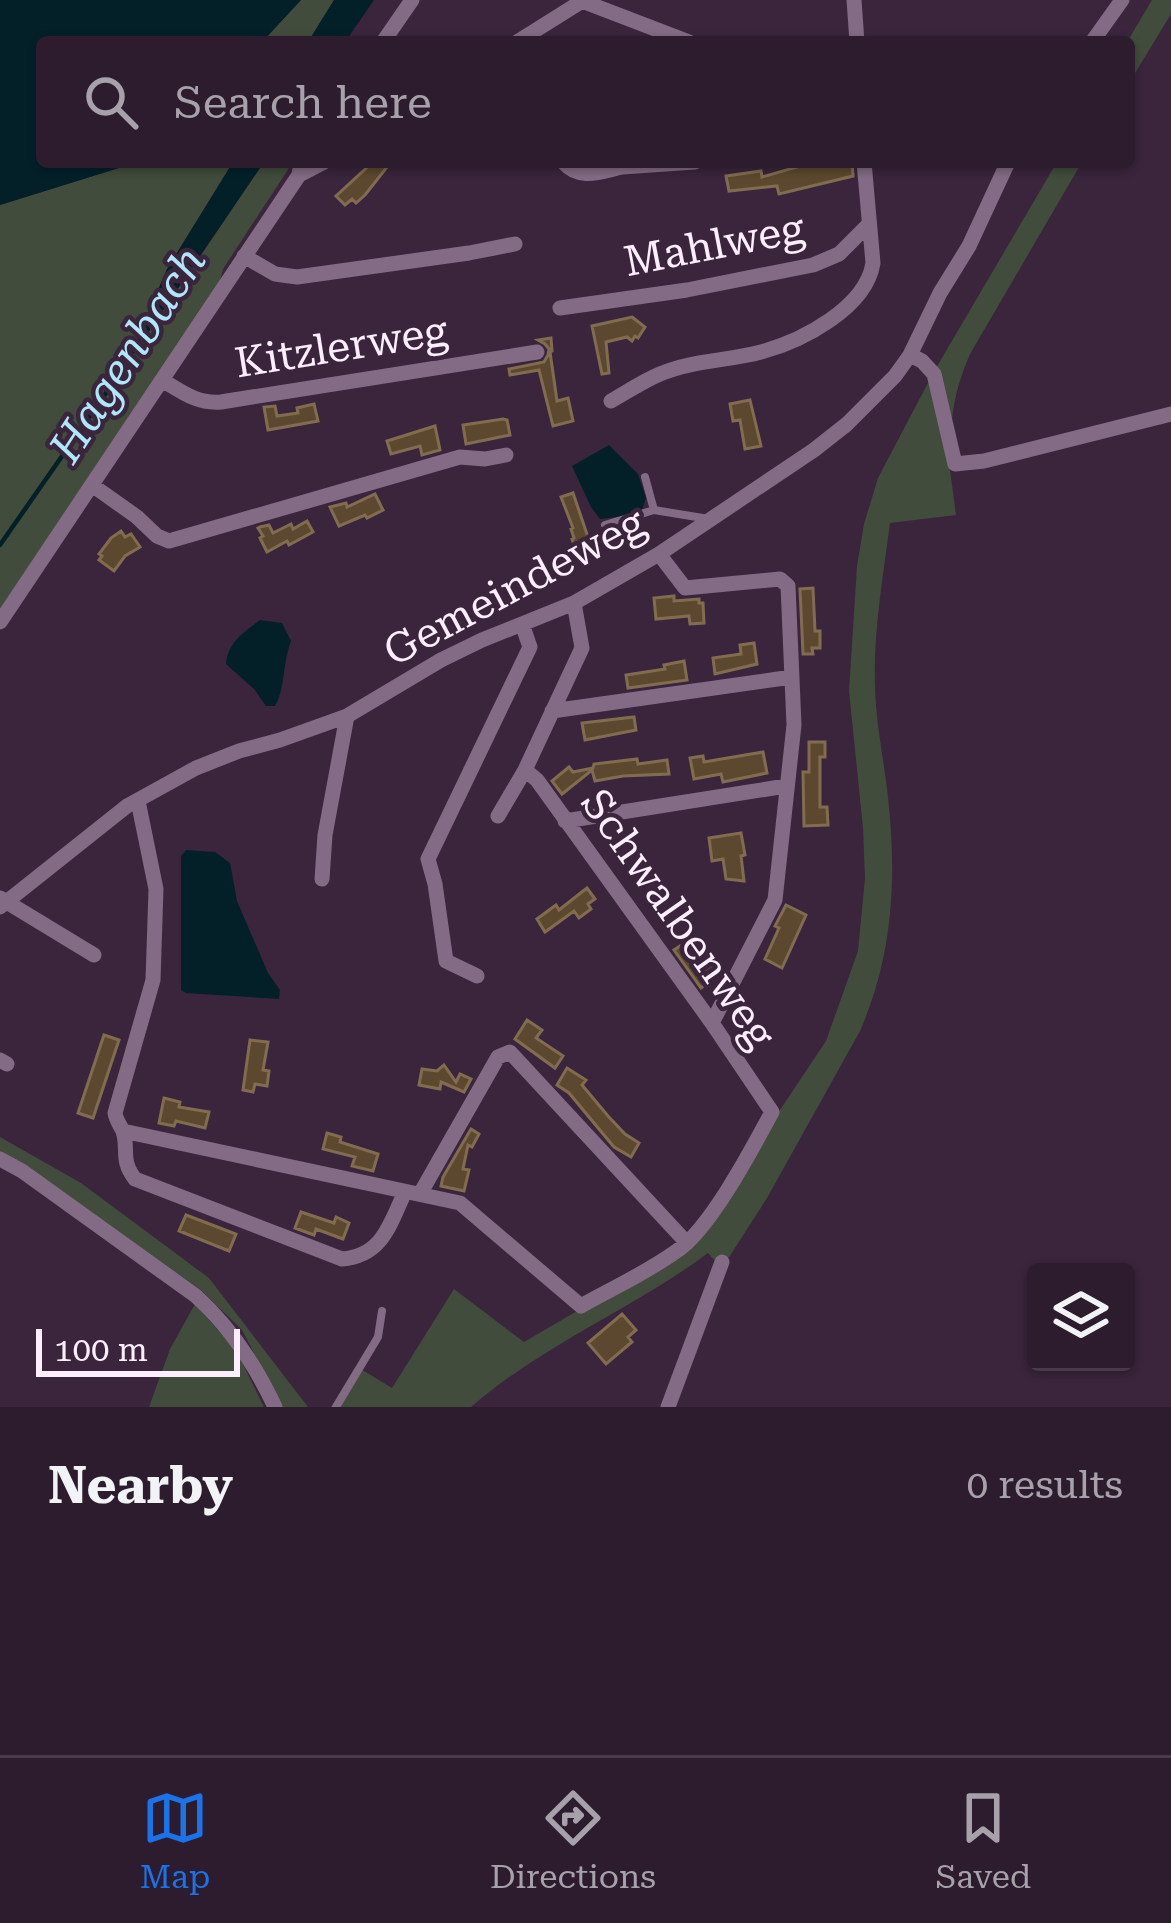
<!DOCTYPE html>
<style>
:root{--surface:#2c1c2d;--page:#382939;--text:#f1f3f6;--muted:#a6a1aa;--line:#483a49;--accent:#1a73e8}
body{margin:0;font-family:"Roboto Serif",serif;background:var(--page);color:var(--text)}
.controls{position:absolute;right:36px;bottom:36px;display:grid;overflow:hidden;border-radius:12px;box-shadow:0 3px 9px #0004}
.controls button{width:108px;height:108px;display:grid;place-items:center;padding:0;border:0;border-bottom:3px solid var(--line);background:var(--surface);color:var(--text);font:60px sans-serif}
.scale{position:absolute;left:36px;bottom:30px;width:204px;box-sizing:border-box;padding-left:12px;border:6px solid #fceefd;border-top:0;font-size:33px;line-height:42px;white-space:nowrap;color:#fceefd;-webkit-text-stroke:9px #3a253c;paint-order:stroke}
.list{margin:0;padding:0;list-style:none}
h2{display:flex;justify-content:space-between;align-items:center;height:156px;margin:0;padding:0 48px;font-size:51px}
h2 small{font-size:39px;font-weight:400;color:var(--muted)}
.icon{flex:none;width:66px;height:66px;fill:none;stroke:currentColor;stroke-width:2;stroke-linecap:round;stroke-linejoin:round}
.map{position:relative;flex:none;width:1171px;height:1407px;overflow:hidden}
.search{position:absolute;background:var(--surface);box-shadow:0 3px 9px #0004;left:36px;right:36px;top:36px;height:132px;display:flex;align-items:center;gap:30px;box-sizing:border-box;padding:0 42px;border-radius:12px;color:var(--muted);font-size:45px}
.sheet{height:348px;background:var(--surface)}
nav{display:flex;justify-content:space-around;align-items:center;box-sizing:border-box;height:168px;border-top:3px solid var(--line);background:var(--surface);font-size:33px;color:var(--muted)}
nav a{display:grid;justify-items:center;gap:6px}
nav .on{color:var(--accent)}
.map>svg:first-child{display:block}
</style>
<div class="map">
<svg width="1171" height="1407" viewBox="0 0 1171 1407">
<rect width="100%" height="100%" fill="#3a253c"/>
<path fill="#414c3c" d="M301 0H334L308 42H262Z
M1152 0H1171V14L1129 83 1127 42Z
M138 162H233L167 269 129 361 264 162H293L223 269 220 281 0 609V205Z
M1057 162H1082L970 354C958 382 952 405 951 435L936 368Z
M930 379 947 447 956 515 890 523C883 577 873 633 875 687 876 724 884 761 888 797 897 878 893 956 860 1031L767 1198 726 1262 715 1261 708 1253C633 1309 542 1345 471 1407H331L356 1366 392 1388 454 1289 524 1342 690 1245 826 1041 858 951 865 878 863 828 849 691 857 566 864 524 878 478Z
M0 1137 81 1183 209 1278 308 1407H282L242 1330 201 1290 31 1171 0 1154Z
M195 1304 237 1352 264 1407H149L170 1349Z"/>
<path fill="#032029" d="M0 0H301L262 42H42V162H138L0 205Z
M334 0H374L345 42H308Z
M233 162H264L124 368 167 269Z
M609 445 638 474 646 498 642 510 625 516 600 519 591 507 572 466Z
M260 620 282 623 291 641C283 661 285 690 275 706H266L254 689 226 664C228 642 243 633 260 620Z
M186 850 215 852 230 863 237 901 268 973 280 990 279 999 186 993 181 990V856Z"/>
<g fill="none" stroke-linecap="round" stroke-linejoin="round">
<path stroke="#032029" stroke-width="4.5" d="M0 545 127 363"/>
</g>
<path fill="#5c482e" stroke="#826c50" stroke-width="3" d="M373 162H391L365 195 356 203 352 199 345 205 336 196Z
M828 162H852L853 176 779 194 777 186 729 191 726 176 761 171 762 177 804 165Z
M632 317 645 327 638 338 635 336 632 341 627 337 606 342 609 373 602 374 592 326Z
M551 338 552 351 550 352 557 401 568 398 573 421 553 426 539 370 510 375 509 369 544 362 548 355 549 349 545 344 538 340Z
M750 400 761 446 745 449 740 420 733 421 730 404Z
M314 404 318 421 268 430 264 407 275 406 277 416 298 413 297 408Z
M503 419 507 420 510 435 466 444 463 425Z
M435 426 440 450 422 455 420 446 391 454 387 441Z
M573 493 589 540H586L589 551 577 555 572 539 574 538 571 529 573 528 561 497Z
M375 494 383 510 367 518 365 515 339 526 330 507 346 503 347 507Z
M307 521 313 532 289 545 287 541 267 552 260 538 263 536 258 528 260 527 269 525 273 533 291 524 293 529Z
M121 531 125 537 131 534 140 547 125 556 114 571 99 560 102 556 99 554 111 538Z
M813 588 815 631H820V648H812L813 654H803L800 589Z
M674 596V601L699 599V603H703L704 623 690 624 689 616 656 619 654 598Z
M754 643 757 664 715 674 713 658 741 654 740 645Z
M684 661 687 680 628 688 626 675 665 669 664 665Z
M634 717 636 730 585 740 582 723Z
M809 742H825V757H820V807H827L828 825 804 826 803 772H809Z
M763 752 767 773 723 782 721 774 694 779 690 758 703 756 704 762Z
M637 759 638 764 667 760 669 774 623 776 595 781 592 770 562 794 552 781 569 767 573 772 593 768 594 764Z
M741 833 745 855 741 856 744 881 726 879 723 859 712 861 709 838Z
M587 888 595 899 588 904 591 909 579 918 574 911 545 932 537 919 556 905 559 910Z
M786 905 806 915 782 968 765 959 779 928 775 926Z
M686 942 700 963 709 956 722 973 701 988 674 950Z
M527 1020 542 1030 536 1038 563 1056 555 1068 515 1039Z
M104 1035 119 1040 93 1118 78 1113Z
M250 1040 268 1042 263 1070 269 1071 267 1086 255 1084 253 1092 243 1090Z
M444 1065 456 1082 460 1074 471 1079 464 1092 441 1082 440 1089 419 1085 422 1069 437 1071Z
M567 1068 586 1080 582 1085 608 1116 625 1134 639 1143 631 1157 614 1147 569 1093 557 1085Z
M164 1098 180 1102 179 1107 209 1112 205 1128 176 1121 174 1126 159 1123Z
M471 1129 479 1134 472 1147 468 1145 463 1169 469 1170 464 1191 441 1186 443 1177Z
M327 1133 341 1137 340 1142 378 1154 373 1171 352 1166 355 1157 323 1149Z
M301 1212 334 1223 336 1217 349 1223 343 1239 316 1229 314 1235 295 1228Z
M186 1215 236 1234 229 1251 179 1231Z
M622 1314 636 1330 628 1337 632 1342 606 1364 588 1343Z"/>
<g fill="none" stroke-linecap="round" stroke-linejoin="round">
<path stroke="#836b85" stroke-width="8" d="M645 477 654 510
M605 525 654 510 709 519
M336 1407 378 1337 382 1311"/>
<path stroke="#836b85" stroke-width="15" d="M854 0 857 42
M582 1 689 42
M383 42 412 0
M517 42 584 0
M1092 42 1122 0
M563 162C579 181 600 172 622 167L625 162
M622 167 695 162
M299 175 324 162
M244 256 275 274 297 277 469 253 515 244
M560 308 687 290 813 265 839 254 869 224
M910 355 922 361 934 374 955 464 984 461 1171 414
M162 380C182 392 197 404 221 402L537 352
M611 401C627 392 643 381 660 374 693 360 728 361 761 352 802 341 866 308 873 263L864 162
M92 485 137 517 157 536 169 541 460 457 485 459 506 455
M659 554 685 588 780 579 788 586 794 725 775 900 712 1023
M0 622 299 175 301 162
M552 711 792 677
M138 801 156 889 153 980 115 1113C116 1120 120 1125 123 1131 129 1150 120 1160 135 1179L342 1259C383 1256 390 1223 405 1192
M498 816 525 770
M565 821 786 786
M322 879 325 835 347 716
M0 898 94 955
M0 907 127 806 196 768 239 751 280 740 347 716 441 660 482 640 574 603 659 554 814 450 847 424 895 376 910 355 940 293 969 246 1008 162
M477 976 446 961 435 884 428 859 530 647 522 624
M0 1060 7 1064
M123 1131 460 1203 581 1306C613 1288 648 1272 678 1250 711 1227 752 1149 772 1112L712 1023 537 780 525 770 582 648 574 603
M0 1159 22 1171 196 1296C231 1328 255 1364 275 1407
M420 1194 498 1057 510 1052 687 1243
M668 1407 722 1262"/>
</g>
<g text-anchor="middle" stroke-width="9" stroke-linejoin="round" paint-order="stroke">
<g font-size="42" fill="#fceefd" stroke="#3a253c">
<text transform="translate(714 244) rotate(-11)" y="15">Mahlweg</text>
<text transform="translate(341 346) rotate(-9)" y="15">Kitzlerweg</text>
<text transform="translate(514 586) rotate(-28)" y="15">Gemeindeweg</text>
<text transform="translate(679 918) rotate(55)" y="15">Schwalbenweg</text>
</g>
<g font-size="45" font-style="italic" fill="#afe6fa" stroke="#3a253c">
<text transform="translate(127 354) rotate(-57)" y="16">Hagenbach</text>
</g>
</g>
</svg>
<div class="controls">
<button><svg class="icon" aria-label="layers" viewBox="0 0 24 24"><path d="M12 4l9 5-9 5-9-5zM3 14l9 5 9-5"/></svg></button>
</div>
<div class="scale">100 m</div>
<div class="search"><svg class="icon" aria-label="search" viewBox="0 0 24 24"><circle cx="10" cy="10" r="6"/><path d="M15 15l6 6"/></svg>Search here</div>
</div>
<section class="sheet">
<h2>Nearby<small>0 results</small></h2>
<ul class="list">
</ul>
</section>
<nav>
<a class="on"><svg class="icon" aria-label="map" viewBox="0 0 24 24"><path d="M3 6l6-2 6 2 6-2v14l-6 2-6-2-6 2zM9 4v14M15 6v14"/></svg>Map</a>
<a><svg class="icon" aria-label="directions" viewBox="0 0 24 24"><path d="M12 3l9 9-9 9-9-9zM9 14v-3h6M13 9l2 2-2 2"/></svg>Directions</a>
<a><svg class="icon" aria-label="saved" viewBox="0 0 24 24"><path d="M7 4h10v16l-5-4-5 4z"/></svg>Saved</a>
</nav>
